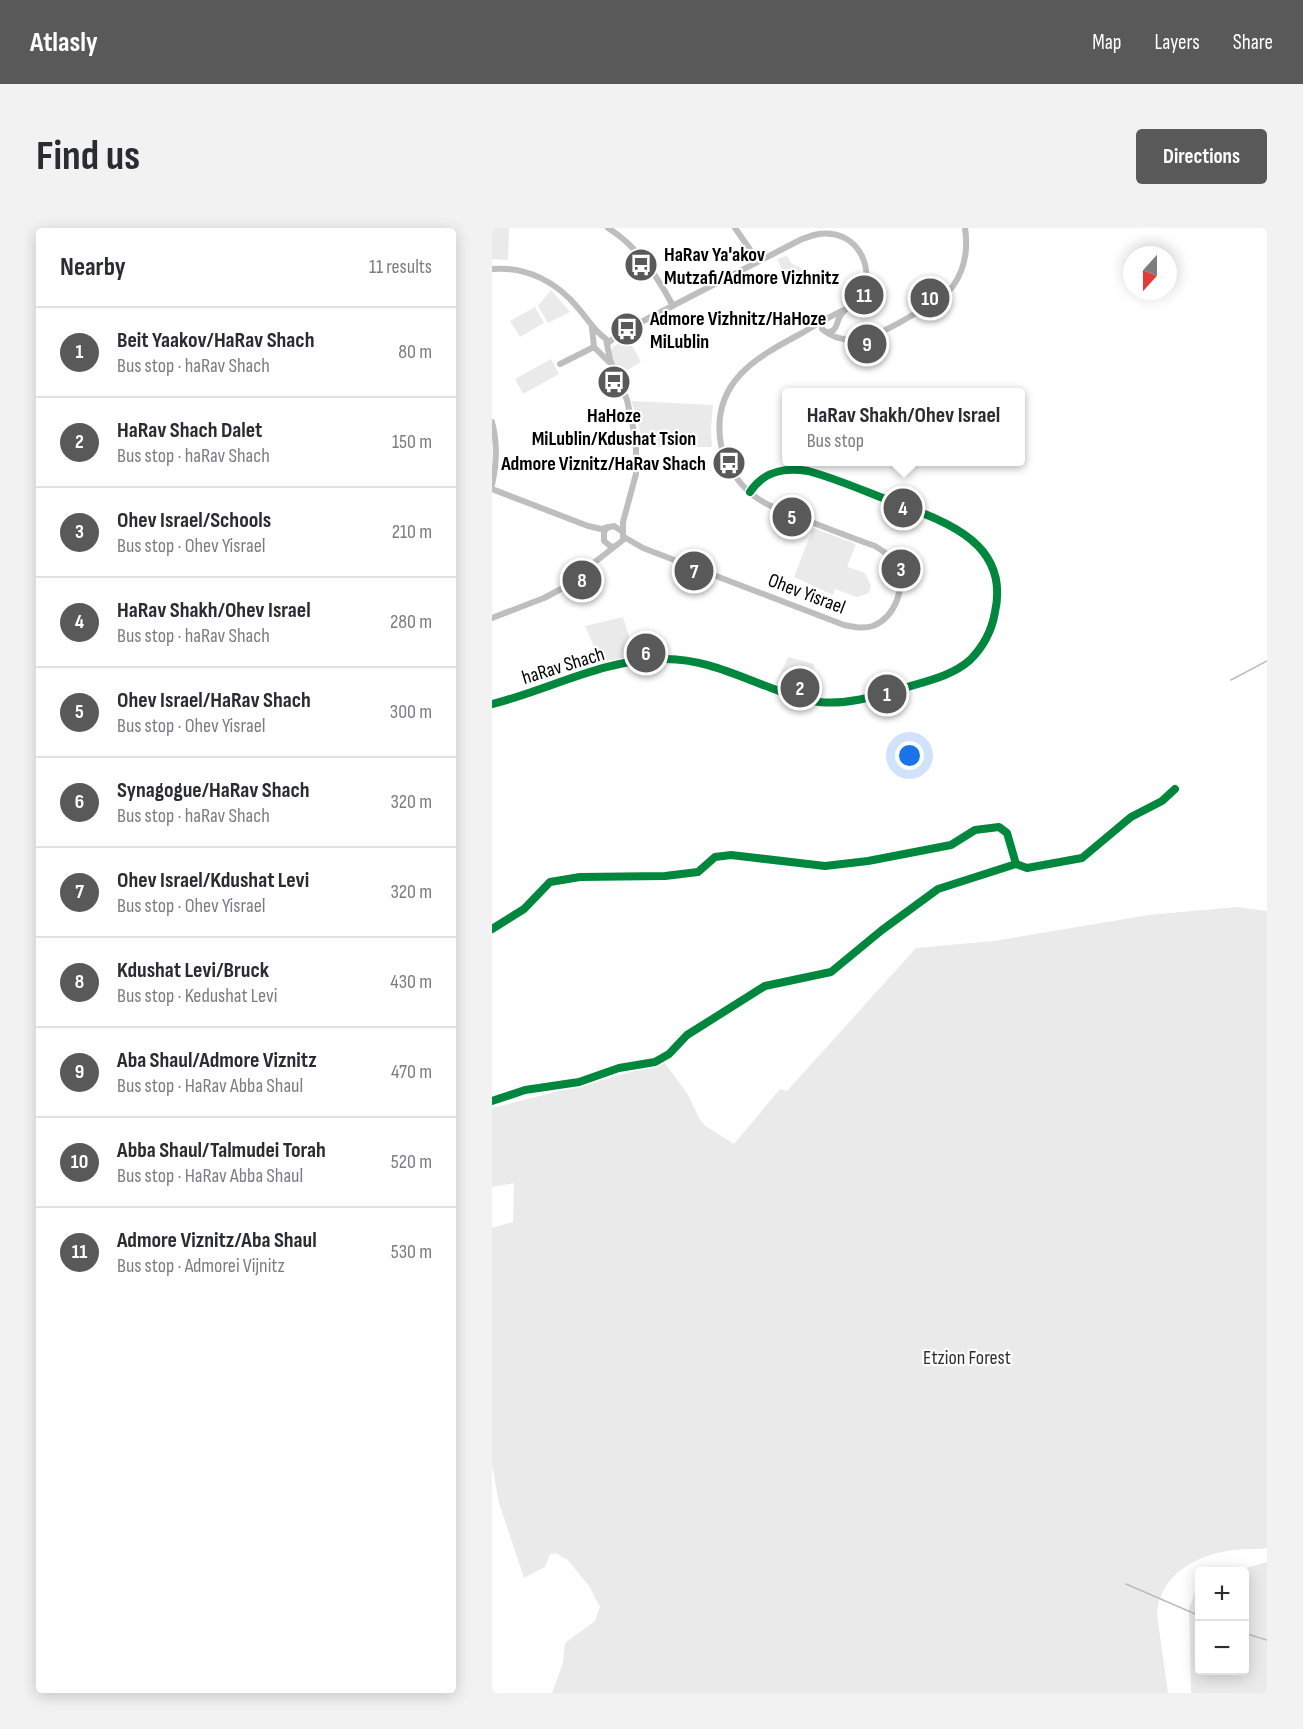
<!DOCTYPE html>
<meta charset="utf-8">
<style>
:root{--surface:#fff;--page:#f2f2f3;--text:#2b2b33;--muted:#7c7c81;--line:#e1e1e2;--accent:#595959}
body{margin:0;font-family:"Sofia Sans Condensed",sans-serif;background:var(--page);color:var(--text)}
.controls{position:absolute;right:18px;bottom:18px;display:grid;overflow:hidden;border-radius:6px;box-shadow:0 3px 15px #0003}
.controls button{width:54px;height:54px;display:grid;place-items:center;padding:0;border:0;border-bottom:2px solid var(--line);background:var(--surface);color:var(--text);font:30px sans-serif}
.compass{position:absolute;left:631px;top:18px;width:54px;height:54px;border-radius:50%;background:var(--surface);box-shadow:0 3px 15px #0003;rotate:201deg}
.you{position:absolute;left:418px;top:528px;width:21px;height:21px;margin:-15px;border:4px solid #fff;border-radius:50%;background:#1a73e8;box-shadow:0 0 0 9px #1a73e833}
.badge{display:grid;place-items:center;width:39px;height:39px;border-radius:50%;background:var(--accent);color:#fff;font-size:20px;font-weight:700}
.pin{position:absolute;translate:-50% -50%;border:3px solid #fff;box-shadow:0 2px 6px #0006}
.popup{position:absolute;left:290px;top:160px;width:243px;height:78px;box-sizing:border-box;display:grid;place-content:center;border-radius:6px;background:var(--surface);filter:drop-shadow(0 2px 4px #0005);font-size:20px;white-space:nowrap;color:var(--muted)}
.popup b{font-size:22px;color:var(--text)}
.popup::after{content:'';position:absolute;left:50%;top:100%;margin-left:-12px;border:12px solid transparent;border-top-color:var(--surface)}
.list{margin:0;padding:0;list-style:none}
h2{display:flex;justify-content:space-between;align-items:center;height:78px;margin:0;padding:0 24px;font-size:26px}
h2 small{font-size:20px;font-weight:400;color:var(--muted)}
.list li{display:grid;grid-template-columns:39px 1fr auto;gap:18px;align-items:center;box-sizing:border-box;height:90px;padding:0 24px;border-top:2px solid var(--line)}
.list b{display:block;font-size:22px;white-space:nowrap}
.list p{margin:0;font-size:20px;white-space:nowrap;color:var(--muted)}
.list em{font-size:20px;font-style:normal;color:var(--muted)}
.map{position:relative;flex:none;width:775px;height:1465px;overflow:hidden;border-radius:6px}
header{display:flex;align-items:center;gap:36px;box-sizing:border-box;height:84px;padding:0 30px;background:var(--accent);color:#fff}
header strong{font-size:28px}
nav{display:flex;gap:33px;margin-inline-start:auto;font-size:21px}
.intro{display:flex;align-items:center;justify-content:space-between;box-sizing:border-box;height:144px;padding:0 36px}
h1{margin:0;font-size:42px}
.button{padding:15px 27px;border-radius:6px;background:var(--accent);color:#fff;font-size:21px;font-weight:700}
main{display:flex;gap:36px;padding:0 36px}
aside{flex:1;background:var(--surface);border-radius:6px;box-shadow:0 3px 15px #0003}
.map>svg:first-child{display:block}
</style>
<header>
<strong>Atlasly</strong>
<nav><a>Map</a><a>Layers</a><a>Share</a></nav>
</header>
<div class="intro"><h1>Find us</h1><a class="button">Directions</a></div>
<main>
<aside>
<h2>Nearby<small>11 results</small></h2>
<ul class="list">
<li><span class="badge">1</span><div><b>Beit Yaakov/HaRav Shach</b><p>Bus stop · haRav Shach</p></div><em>80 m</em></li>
<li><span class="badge">2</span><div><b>HaRav Shach Dalet</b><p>Bus stop · haRav Shach</p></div><em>150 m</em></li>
<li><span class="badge">3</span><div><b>Ohev Israel/Schools</b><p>Bus stop · Ohev Yisrael</p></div><em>210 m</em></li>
<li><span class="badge">4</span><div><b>HaRav Shakh/Ohev Israel</b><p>Bus stop · haRav Shach</p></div><em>280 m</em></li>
<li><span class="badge">5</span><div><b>Ohev Israel/HaRav Shach</b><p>Bus stop · Ohev Yisrael</p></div><em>300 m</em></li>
<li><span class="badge">6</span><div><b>Synagogue/HaRav Shach</b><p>Bus stop · haRav Shach</p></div><em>320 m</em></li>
<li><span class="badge">7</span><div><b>Ohev Israel/Kdushat Levi</b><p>Bus stop · Ohev Yisrael</p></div><em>320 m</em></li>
<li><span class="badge">8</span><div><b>Kdushat Levi/Bruck</b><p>Bus stop · Kedushat Levi</p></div><em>430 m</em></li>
<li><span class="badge">9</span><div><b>Aba Shaul/Admore Viznitz</b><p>Bus stop · HaRav Abba Shaul</p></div><em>470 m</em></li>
<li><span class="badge">10</span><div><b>Abba Shaul/Talmudei Torah</b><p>Bus stop · HaRav Abba Shaul</p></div><em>520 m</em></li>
<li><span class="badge">11</span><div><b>Admore Viznitz/Aba Shaul</b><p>Bus stop · Admorei Vijnitz</p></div><em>530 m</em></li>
</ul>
</aside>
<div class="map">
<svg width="775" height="1465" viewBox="0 0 775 1465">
<rect width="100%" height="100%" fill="#fff"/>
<path fill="#eaeaea" d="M0 0H17L16 32 0 31Z
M295 28 300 36 308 39 311 44 295 51 285 31Z
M331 40 339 42 340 48 323 59 317 47Z
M59 62 78 84 56 95 46 78Z
M43 79 52 95 28 109 18 93Z
M136 110 149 134 127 147C116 125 112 122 136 110Z
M59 131 67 146 31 166 23 151Z
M139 173 221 177 219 201 220 219H151L146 192Z
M321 300 364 316 355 339 373 345 379 358 377 365 365 369 343 361 341 367 302 349Z
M131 389 143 427 109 435 93 398Z
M296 429 322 436 319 461 305 460 284 456Z
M745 679 775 683V1320C764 1322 753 1320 742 1322 706 1326 667 1346 665 1387L676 1465H60L71 1435 73 1415 103 1393 108 1379 97 1358 75 1331 71 1330 65 1325 58 1326 53 1339 32 1350 7 1275 0 1237V1000L21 994 22 955 0 959V880L111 852 172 834 195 865 207 890 212 897 242 916 288 861 295 863 424 720 502 713 657 687Z
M775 1334V1465H699L697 1380 706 1357 708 1442H752V1344L744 1343Z"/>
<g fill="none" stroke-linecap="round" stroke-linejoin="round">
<path stroke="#bcbcbc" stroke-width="1.5" d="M739 452 775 433
M634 1356 708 1388
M752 1405 775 1412"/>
<path stroke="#bebebe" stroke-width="6" d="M116 0C145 18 165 47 181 78
M243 0 266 33
M0 41C34 38 65 54 86 80 96 91 102 103 114 111L118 132 135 172 144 213V246L131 294V312L103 334 86 349 71 360 52 370 0 390
M330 93V101C359 126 397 101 424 85 437 78 452 70 461 58 473 41 476 20 473 0
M100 100 102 119 117 134
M116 115 128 105 308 12C318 8 328 4 340 6 368 10 382 41 370 66 365 75 356 78 350 85 343 93 347 105 334 104
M68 136 102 119
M0 194C6 216 5 235 0 257
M0 261 96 298 109 301 122 298 131 304
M116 299 112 304V313L118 318 122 319
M132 309 151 320 352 397C362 399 371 401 381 398 403 389 415 359 404 337 399 328 391 323 383 318 360 310 337 301 314 292 299 286 282 281 268 272 250 261 233 238 229 217 218 155 263 130 310 105 325 96 338 88 354 81
M0 476C57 462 111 431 171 431 209 430 244 447 279 460 295 466 310 472 327 474 356 477 384 468 412 460 435 453 460 448 478 432 491 419 500 402 503 384 519 311 446 291 393 271 368 261 342 250 316 243 292 239 272 243 258 264
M0 701 32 681 58 654 88 649 173 648 206 644 223 629 239 627 333 638 376 633 459 617 483 602 507 599 515 605 524 636
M0 873 33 862 87 854 127 840 163 834 177 826 195 807 273 758 339 744 390 702 446 661 524 636 535 640 590 630 639 589 670 573 683 561"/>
<g stroke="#fff" stroke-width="11">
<path id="cycleway" d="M0 476C57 462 111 431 171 431 209 430 244 447 279 460 295 466 310 472 327 474 356 477 384 468 412 460 435 453 460 448 478 432 491 419 500 402 503 384 519 311 446 291 393 271 368 261 342 250 316 243 292 239 272 243 258 264
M0 701 32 681 58 654 88 649 173 648 206 644 223 629 239 627 333 638 376 633 459 617 483 602 507 599 515 605 524 636
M0 873 33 862 87 854 127 840 163 834 177 826 195 807 273 758 339 744 390 702 446 661 524 636 535 640 590 630 639 589 670 573 683 561"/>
</g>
<use href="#cycleway" stroke="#00873e" stroke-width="8"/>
</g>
<defs>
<g id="bus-disc" transform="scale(1.725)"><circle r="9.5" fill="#595959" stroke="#fff"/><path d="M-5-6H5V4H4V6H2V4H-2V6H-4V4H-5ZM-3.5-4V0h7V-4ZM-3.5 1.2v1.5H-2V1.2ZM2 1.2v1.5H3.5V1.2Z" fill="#fff"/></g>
</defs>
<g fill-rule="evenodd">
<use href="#bus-disc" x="149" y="37"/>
<use href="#bus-disc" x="135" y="101"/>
<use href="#bus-disc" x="122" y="154"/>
<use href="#bus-disc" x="237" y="235"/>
</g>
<g text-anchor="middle" stroke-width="4.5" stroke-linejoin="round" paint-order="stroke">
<g font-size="20" font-weight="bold" fill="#000" stroke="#fff" text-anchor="start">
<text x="172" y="33">HaRav Ya'akov<tspan x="172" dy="23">Mutzafi/Admore Vizhnitz</tspan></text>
<text x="158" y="97">Admore Vizhnitz/HaHoze<tspan x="158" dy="23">MiLublin</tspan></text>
<text x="122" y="194" text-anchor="middle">HaHoze<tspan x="122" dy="23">MiLublin/Kdushat Tsion</tspan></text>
<text x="214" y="242" text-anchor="end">Admore Viznitz/HaRav Shach</text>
</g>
<g font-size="20" fill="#000" stroke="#fff">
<text transform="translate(315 365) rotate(21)" y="7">Ohev Yisrael</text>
<text transform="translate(71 437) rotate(-17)" y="7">haRav Shach</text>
</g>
<g font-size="20" fill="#2f2f2f" stroke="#fff">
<text x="475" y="1136">Etzion Forest</text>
</g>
</g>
</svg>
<div class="controls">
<button>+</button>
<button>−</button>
</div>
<svg class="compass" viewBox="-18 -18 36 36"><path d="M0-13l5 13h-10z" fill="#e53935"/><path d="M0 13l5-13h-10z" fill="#7c7c81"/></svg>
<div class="you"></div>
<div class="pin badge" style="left:395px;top:466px">1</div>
<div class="pin badge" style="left:308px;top:460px">2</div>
<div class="pin badge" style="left:409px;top:341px">3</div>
<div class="pin badge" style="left:411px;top:280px">4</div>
<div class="popup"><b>HaRav Shakh/Ohev Israel</b>Bus stop</div>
<div class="pin badge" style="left:300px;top:289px">5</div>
<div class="pin badge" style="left:154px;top:425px">6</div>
<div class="pin badge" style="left:202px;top:343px">7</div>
<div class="pin badge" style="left:90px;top:352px">8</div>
<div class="pin badge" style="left:375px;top:116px">9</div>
<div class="pin badge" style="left:438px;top:70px">10</div>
<div class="pin badge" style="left:372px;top:67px">11</div>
</div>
</main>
